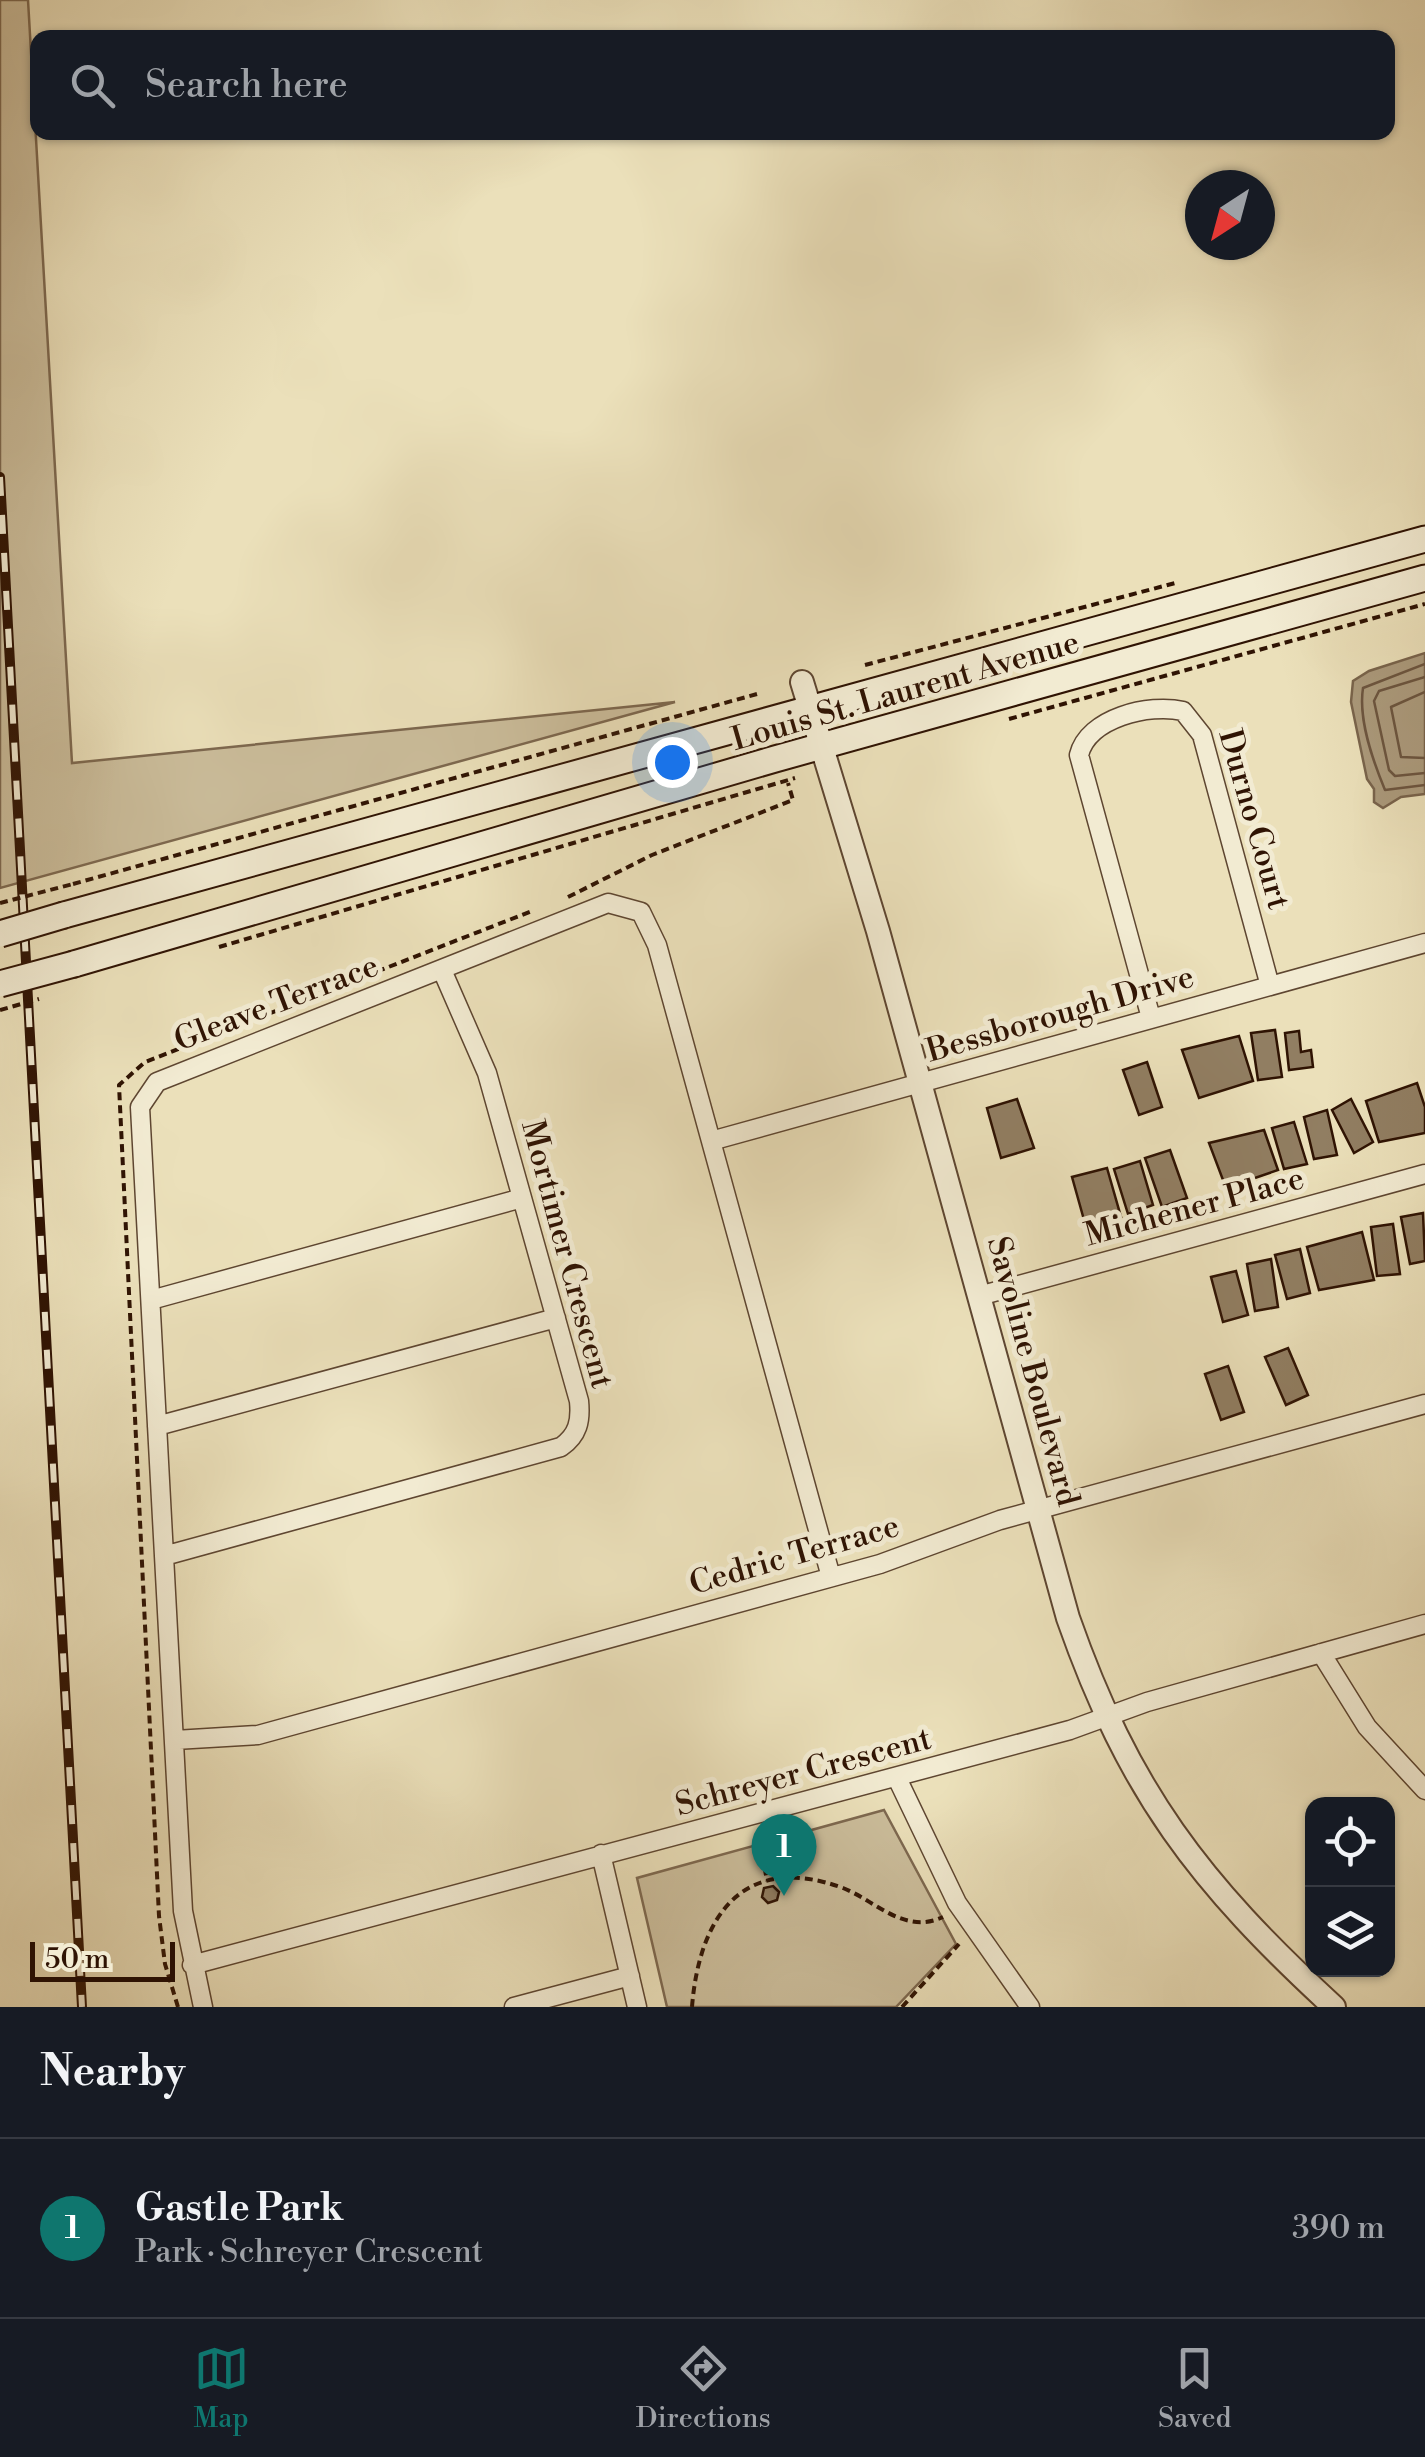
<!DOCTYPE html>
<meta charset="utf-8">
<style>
:root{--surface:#171b24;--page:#242831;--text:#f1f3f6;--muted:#9ea1a6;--line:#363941;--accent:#0f766e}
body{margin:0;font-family:"Libre Bodoni",serif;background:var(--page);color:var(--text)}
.controls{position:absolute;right:30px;bottom:30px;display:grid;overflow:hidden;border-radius:20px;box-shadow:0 2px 8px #0004}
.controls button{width:90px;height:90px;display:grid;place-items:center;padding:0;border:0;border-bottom:2px solid var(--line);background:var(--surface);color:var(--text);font:50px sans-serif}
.compass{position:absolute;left:1185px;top:170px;width:90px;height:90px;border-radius:50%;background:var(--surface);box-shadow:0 2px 8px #0004;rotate:216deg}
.scale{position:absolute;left:30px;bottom:25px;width:145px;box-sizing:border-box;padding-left:10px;border:5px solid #2f1303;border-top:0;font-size:28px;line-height:35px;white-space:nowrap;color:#2f1303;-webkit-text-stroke:8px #f2ebd2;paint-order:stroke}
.you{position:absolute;left:672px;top:762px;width:35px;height:35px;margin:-25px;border:8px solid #fff;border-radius:50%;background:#1a73e8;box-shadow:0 0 0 15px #1a73e833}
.badge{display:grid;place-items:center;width:65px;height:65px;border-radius:50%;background:var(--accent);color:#fff;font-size:32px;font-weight:700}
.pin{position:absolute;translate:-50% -82px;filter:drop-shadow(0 2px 5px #0008)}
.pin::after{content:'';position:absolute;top:52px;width:35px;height:30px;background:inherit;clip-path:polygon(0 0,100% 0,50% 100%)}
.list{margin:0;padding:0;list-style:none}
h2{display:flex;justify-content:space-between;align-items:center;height:130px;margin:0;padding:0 40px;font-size:42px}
h2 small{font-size:32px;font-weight:400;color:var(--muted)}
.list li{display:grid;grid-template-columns:65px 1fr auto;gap:30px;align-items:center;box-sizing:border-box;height:180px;padding:0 40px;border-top:2px solid var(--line)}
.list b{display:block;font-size:38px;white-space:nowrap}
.list p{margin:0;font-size:32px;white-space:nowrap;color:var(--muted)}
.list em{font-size:32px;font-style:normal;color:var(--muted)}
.icon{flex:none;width:55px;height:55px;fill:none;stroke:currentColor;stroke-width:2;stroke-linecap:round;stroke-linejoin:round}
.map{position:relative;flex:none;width:1425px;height:2007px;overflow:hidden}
.search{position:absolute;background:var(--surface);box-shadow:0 2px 8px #0004;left:30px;right:30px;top:30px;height:110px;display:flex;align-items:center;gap:25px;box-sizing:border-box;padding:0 35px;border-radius:20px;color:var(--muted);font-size:38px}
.sheet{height:310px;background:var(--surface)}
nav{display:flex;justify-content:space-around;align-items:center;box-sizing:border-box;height:140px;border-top:2px solid var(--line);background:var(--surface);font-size:28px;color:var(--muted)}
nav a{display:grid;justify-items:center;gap:5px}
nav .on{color:var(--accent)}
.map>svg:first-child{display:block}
</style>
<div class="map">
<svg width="1425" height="2007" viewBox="0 0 1425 2007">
<rect width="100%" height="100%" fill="#ebe0ba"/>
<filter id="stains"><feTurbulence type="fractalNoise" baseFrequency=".002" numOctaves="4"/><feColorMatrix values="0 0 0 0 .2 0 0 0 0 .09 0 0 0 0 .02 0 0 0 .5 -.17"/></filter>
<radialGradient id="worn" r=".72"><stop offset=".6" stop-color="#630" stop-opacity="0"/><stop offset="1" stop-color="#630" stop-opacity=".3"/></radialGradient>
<path fill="#cbbd9b" stroke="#7d684f" stroke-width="2.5" d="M0 0H28L72 763 675 702 0 888Z
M884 1810 956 1944 896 2007H667L637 1878Z"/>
<path fill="#ab9a7c" stroke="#79644c" stroke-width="2.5" d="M1425 653V794L1401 797 1383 808 1374 802V789L1367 779 1351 702 1353 681 1369 671Z"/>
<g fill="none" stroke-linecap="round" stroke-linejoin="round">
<path stroke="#6d5640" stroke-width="2.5" d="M1425 664 1363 688C1358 720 1373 761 1385 790L1425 785
M1425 677 1379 691 1374 701 1389 770 1395 776 1425 773
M1425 692 1391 707 1401 757 1425 758"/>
</g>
<path fill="#917e62" stroke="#2f1303" stroke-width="2.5" d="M1275 1030 1282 1077 1258 1080 1251 1033Z
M1299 1031 1301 1052 1311 1050 1313 1067 1289 1070 1285 1033Z
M1239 1036 1253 1081 1199 1098 1182 1050Z
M1147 1062 1162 1107 1139 1115 1123 1070Z
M1417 1083 1425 1107V1133L1379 1142 1366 1101Z
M1017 1099 1034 1148 1001 1158 987 1108Z
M1351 1099 1373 1142 1354 1153 1332 1110Z
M1327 1110 1337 1155 1314 1159 1304 1117Z
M1294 1122 1307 1164 1284 1169 1272 1128Z
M1264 1130 1278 1170 1226 1188 1209 1143Z
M1170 1150 1187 1198 1162 1207 1145 1158Z
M1140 1161 1153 1205 1128 1214 1114 1169Z
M1107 1168 1121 1217 1086 1227 1072 1177Z
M1423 1213 1425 1261 1410 1264 1401 1217Z
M1393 1224 1400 1274 1377 1276 1371 1227Z
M1362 1232 1374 1280 1319 1290 1307 1247Z
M1300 1249 1310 1293 1287 1299 1275 1255Z
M1271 1259 1278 1307 1255 1311 1247 1264Z
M1236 1271 1248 1315 1223 1322 1211 1277Z
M1288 1348 1308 1395 1286 1405 1265 1357Z
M1228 1366 1244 1412 1221 1420 1205 1374Z
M773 1886 779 1892 777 1900 768 1903 762 1897 764 1888Z"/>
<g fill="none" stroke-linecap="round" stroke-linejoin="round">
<g stroke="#5e4631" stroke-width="21">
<path id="minor" d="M1151 1018 1079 755C1088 718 1149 703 1183 711L1202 735 1270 986
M711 1141 1425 943
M979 1296 1425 1174
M151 1300 522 1198
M157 1426 556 1318
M164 1556 561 1447C578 1435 581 1421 579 1401L487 1073 442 970
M1321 1653 1367 1727 1425 1790
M175 1740 258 1735 880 1564 1000 1520 1425 1404
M897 1778 957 1903 1030 2007
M601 1854 637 2007
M192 1965 1070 1730 1147 1702 1425 1624
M203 2007 183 1911 140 1107 157 1082 608 903 641 912 657 945 831 1577
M514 2007 630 1976"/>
</g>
<g stroke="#5e4631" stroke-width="26">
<path id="tertiary" d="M802 682 878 931 1068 1618C1129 1792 1199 1883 1334 2007"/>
</g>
<g stroke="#2f1303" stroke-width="29">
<path id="secondary" d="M64 915 1425 539
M74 964 775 759 1425 578"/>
</g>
<path stroke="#2f1303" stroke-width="4" stroke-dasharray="8 5" stroke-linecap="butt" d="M865 665 1179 582
M1009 719 1425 604
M73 884 757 694
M568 897 652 855 793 800 788 783
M219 947 795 778
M760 1842 767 1881
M178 2007 165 1964 159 1916 119 1085 145 1062 532 911
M692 2007C699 1918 742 1851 843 1888 876 1901 904 1935 943 1917
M902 2007 959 1944"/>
<use href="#minor" stroke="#f2ebd2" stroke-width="18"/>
<use href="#tertiary" stroke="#f2ebd2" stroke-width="22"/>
<use href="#secondary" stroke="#f2ebd2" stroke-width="25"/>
<g stroke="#2f1303" stroke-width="10">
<path id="rail" d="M0 477 82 2007"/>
</g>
<use href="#rail" stroke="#f2ebd2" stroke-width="6" stroke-dasharray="19" stroke-linecap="butt"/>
<g stroke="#2f1303" stroke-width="29" stroke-linecap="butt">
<path id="secondary-bridge" d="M0 934 64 915
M0 984 74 964"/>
</g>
<path stroke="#2f1303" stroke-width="4" stroke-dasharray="8 5" stroke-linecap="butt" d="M0 903 73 884
M0 1010 39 999"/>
<use href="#secondary-bridge" stroke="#f2ebd2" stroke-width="25"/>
</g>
<g text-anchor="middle" stroke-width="10" stroke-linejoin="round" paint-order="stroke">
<g font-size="32" fill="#2f1303" stroke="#f2ebd2">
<text transform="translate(905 690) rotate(-16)" y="11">Louis St. Laurent Avenue</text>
<text transform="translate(1255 819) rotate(74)" y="11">Durno Court</text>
<text transform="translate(276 1002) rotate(-21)" y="11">Gleave Terrace</text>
<text transform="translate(1060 1013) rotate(-16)" y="11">Bessborough Drive</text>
<text transform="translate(1194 1206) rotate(-15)" y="11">Michener Place</text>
<text transform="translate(568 1254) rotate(75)" y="11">Mortimer Crescent</text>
<text transform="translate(1034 1371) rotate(75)" y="11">Savoline Boulevard</text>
<text transform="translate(794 1554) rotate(-16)" y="11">Cedric Terrace</text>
<text transform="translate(803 1771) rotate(-15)" y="11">Schreyer Crescent</text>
</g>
</g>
<rect width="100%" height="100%" filter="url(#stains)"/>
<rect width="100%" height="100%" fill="url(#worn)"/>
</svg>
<div class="controls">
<button><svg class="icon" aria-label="locate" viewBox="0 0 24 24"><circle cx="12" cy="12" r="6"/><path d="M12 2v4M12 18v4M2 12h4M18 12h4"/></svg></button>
<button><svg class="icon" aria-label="layers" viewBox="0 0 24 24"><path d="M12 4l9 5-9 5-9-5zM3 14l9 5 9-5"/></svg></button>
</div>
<svg class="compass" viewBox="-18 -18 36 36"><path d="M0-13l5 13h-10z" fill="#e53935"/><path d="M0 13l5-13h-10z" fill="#9ea1a6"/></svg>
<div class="scale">50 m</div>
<div class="you"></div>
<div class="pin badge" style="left:784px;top:1896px">1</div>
<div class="search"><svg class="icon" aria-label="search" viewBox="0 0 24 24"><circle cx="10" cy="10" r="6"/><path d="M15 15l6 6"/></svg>Search here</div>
</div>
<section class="sheet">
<h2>Nearby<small></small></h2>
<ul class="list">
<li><span class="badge">1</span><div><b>Gastle Park</b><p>Park · Schreyer Crescent</p></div><em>390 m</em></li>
</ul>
</section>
<nav>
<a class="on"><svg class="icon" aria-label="map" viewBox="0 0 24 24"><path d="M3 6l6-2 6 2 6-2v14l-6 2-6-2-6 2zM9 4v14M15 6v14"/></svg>Map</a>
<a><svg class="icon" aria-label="directions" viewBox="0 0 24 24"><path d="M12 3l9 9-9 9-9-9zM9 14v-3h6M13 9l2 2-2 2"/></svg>Directions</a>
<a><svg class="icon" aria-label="saved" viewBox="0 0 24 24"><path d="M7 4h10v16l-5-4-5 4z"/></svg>Saved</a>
</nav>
